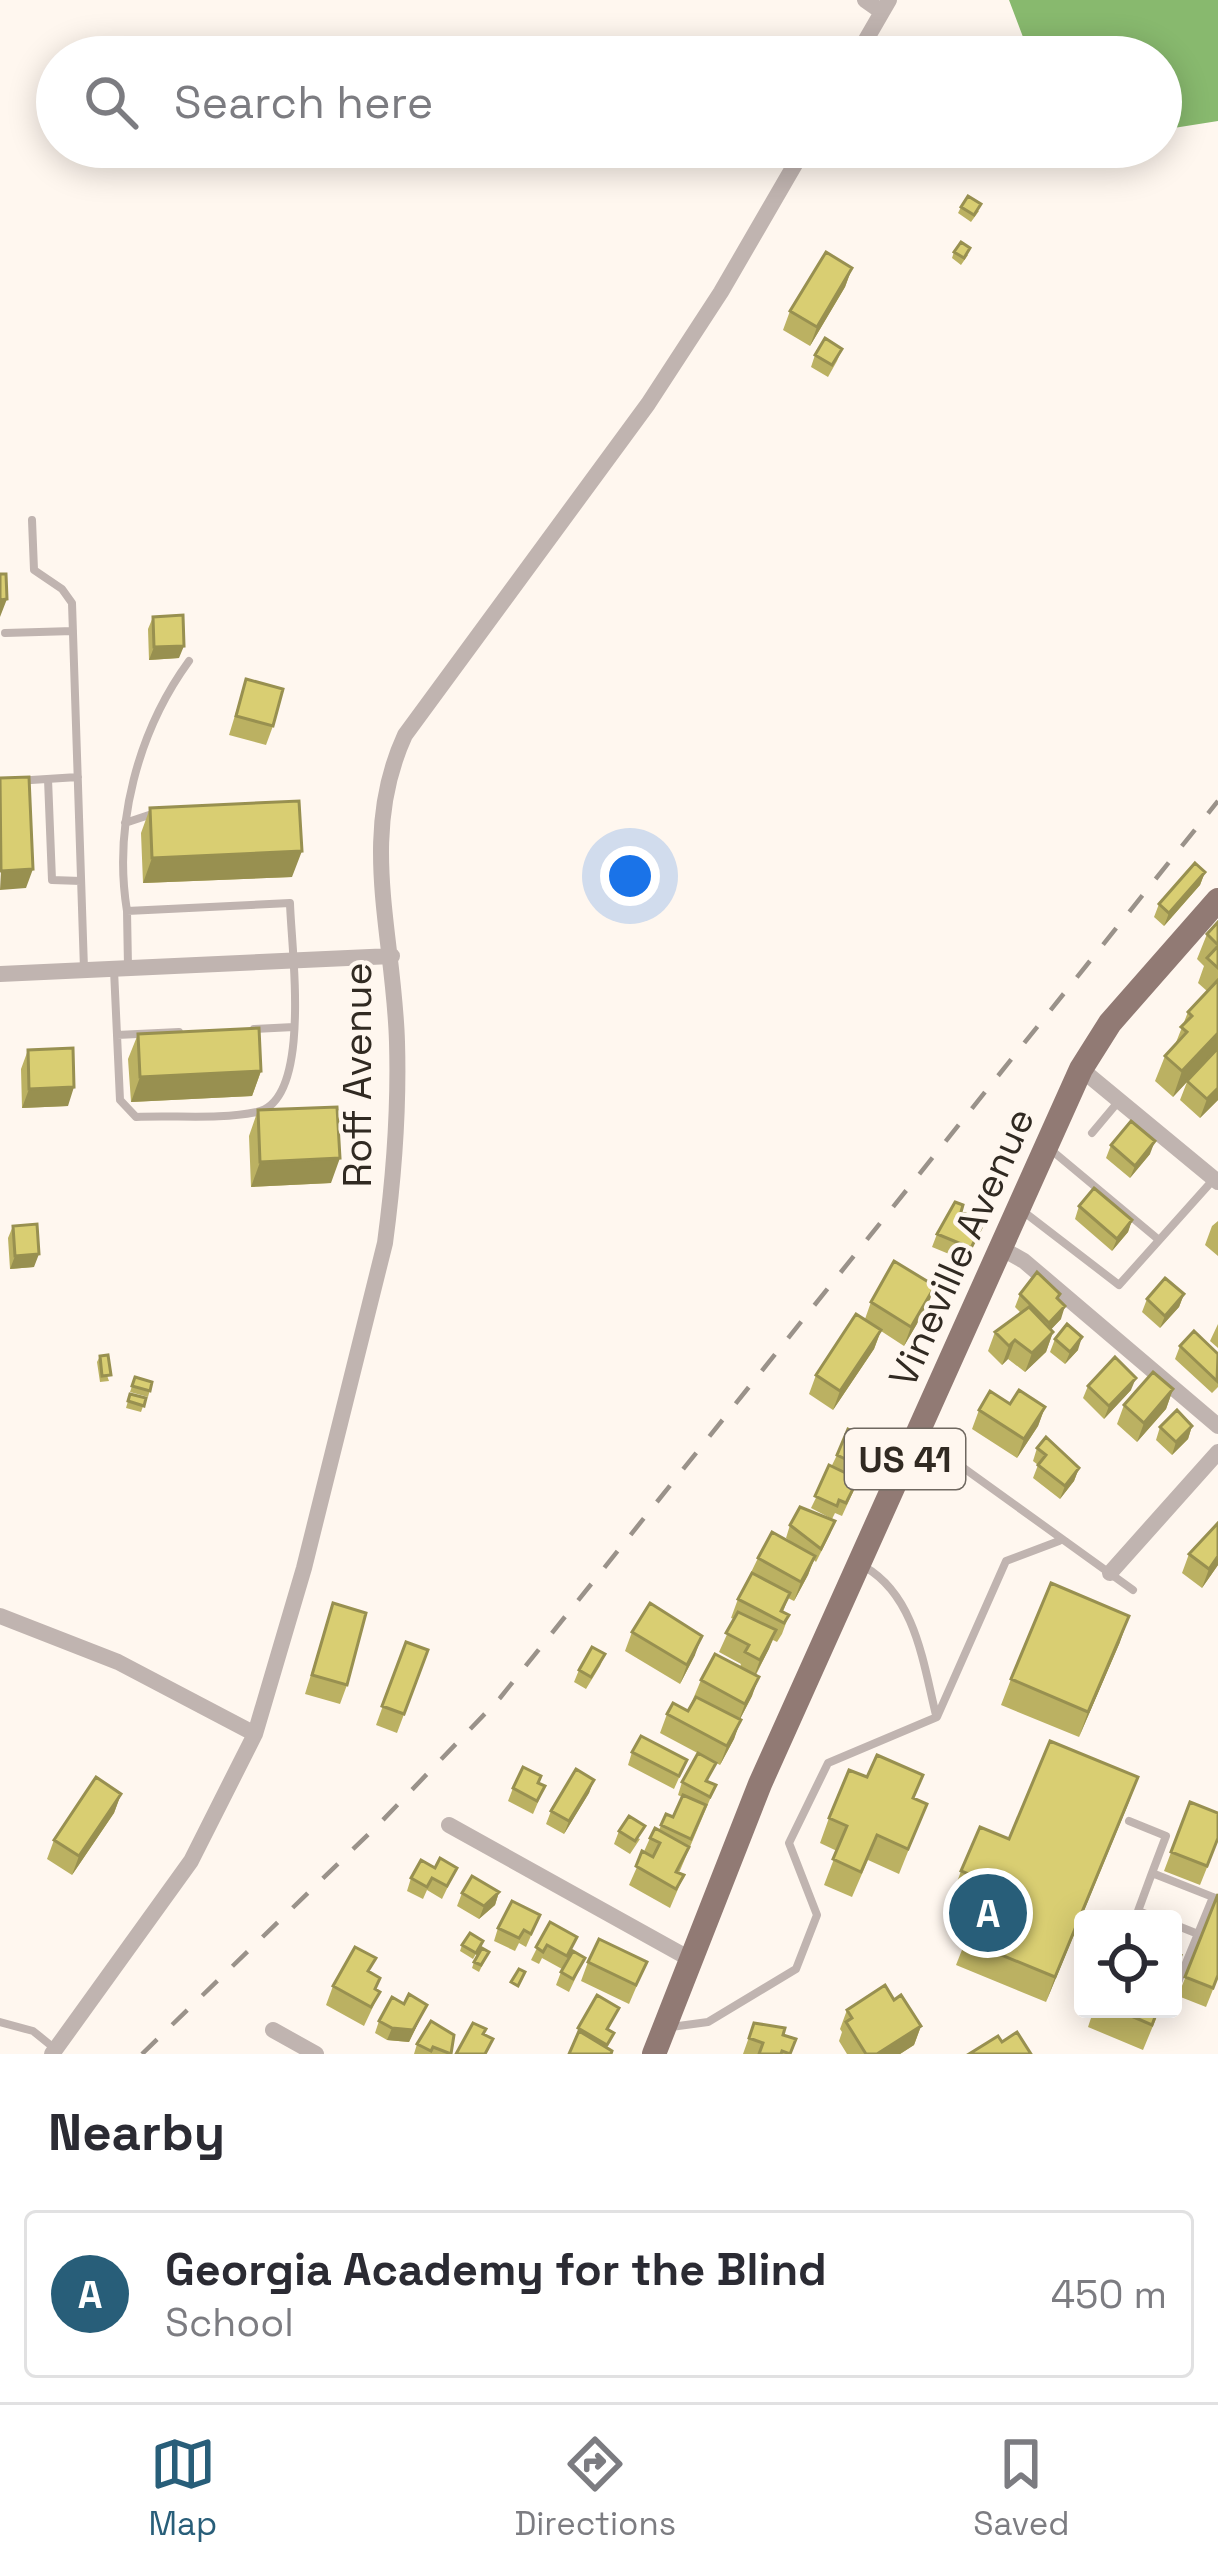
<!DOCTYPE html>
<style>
:root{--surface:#fff;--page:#f7f7f7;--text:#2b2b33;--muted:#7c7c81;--line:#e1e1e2;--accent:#285e79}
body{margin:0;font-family:"Space Grotesk",sans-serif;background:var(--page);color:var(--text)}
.controls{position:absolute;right:36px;bottom:36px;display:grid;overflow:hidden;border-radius:12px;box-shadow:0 6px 30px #0003}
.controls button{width:108px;height:108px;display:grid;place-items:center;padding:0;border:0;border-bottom:3px solid var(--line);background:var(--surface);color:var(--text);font:60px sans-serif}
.you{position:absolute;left:630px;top:876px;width:42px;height:42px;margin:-30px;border:9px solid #fff;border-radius:50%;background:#1a73e8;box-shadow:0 0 0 18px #1a73e833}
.badge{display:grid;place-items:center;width:78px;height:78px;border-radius:50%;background:var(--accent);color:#fff;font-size:39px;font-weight:700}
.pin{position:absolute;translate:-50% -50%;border:6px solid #fff;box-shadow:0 3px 12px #0006}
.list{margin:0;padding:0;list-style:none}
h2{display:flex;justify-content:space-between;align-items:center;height:156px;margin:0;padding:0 48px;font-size:51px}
h2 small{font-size:39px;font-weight:400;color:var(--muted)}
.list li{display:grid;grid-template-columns:78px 1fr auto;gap:36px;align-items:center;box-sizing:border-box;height:168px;margin:0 24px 24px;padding:0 24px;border:3px solid var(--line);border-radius:12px}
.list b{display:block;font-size:45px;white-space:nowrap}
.list p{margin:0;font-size:39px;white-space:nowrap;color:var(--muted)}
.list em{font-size:39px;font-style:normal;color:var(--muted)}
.icon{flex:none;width:66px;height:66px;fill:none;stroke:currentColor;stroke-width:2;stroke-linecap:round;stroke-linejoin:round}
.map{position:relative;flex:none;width:1218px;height:2054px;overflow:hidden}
.search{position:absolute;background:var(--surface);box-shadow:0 6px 30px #0003;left:36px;right:36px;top:36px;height:132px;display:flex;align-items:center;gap:30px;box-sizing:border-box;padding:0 42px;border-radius:66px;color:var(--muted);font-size:45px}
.sheet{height:348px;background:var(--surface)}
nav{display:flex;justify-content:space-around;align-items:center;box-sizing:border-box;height:168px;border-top:3px solid var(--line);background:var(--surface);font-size:33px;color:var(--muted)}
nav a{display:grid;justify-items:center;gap:6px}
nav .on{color:var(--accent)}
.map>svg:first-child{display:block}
</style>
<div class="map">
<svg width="1218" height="2054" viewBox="0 0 1218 2054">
<rect width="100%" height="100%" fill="#fff7ef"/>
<path fill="#88b96e" d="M1009 0H1218V121L1161 130V57H1039L1023 37Z"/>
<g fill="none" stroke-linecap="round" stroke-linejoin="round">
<path stroke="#c0b4b0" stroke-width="8" d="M32 520 34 570 62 589 72 603 84 969
M5 633 73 631
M48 779 52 880 81 881
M0 782 78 777
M125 823 152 814
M127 911C113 825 138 731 189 661
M114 970 120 1100 136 1117C174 1115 220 1120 257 1112 313 1100 291 947 290 903L127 911 128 967
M254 1029 294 1027
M117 1035 179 1032
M1092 1133 1118 1102
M1050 1149 1159 1240
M1024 1212 1119 1285 1213 1180
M922 1438 1133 1590
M865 1567C915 1596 923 1662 936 1715
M1129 1821 1166 1836 1152 1873
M1160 1919 1138 1911 1152 1873 1218 1899
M1173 1924 1198 1934
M1177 1985 1213 1897
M0 2022 33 2031 54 2048
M671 2027 708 2022 796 1969 817 1915 789 1843 828 1763 937 1717 1006 1561 1059 1541"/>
<path stroke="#c0b4b0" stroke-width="16" d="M865 0 882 12
M856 57 889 0
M0 974 392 956
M1081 1069 1218 1182
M999 1247 1024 1261 1218 1426
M1110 1573 1218 1452
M0 1616 118 1662 255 1734
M449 1825 690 1959
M273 2030 316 2054
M52 2054 191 1861 255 1734 304 1568 385 1243C394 1176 399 1110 397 1042 394 934 358 837 405 735L648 404 721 292 805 147"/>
<path stroke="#917a74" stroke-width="24" d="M654 2054 760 1784 1081 1069 1110 1023 1218 900"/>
<path stroke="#9a928a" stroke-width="4.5" stroke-dasharray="21 21" stroke-linecap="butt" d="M142 2054 380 1823 500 1698 1218 801"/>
</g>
<path fill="#bbb162" d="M961 207 979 211 971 222 958 213Z
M954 252 968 255 961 265 952 258Z
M852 268 845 287 810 346 783 330 790 311Z
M842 349 837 361 828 377 811 367 815 355Z
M153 617 179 658 149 660 148 629Z
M246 679 273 726 266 745 229 735Z
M150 808 292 877 143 883 141 833Z
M1205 872 1200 885 1164 926 1154 917 1159 904Z
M1218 922V1100L1200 1118 1180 1100 1187 1082 1173 1097 1155 1081 1165 1056 1175 1045 1188 1012 1207 991 1198 983 1204 966 1197 959 1207 934Z
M138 1034 261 1071 252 1096 131 1102 128 1059Z
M28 1050 68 1106 22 1108 21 1069Z
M258 1110 331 1183 251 1187 249 1136Z
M1111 1145 1150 1154 1130 1178 1106 1158Z
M1079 1206 1132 1220 1128 1232 1112 1251 1075 1219Z
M961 1212 984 1222 966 1261 932 1247 937 1234Z
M1218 1221V1256L1205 1245 1212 1226Z
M13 1226 34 1267 10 1269 8 1238Z
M1020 1294H1060L1058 1299 1061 1319 1050 1330 1053 1332 1046 1352 1025 1372 1008 1359 1002 1365 988 1351 995 1332 1021 1313 1015 1307Z
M1184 1294 1179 1307 1160 1328 1142 1312 1147 1299Z
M871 1302 928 1305 904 1346 881 1331 874 1349 833 1410 809 1394 816 1375 865 1319Z
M1218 1324V1348L1210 1341Z
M1055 1339 1078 1350 1065 1364 1050 1352Z
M1180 1346 1218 1354V1387L1212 1393 1175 1359Z
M100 1356 109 1381 100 1382 97 1362Z
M135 1377 152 1382 148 1397 130 1392Z
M1088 1386 1131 1390 1104 1419 1083 1398Z
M1173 1389 1166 1409 1137 1442 1117 1424 1124 1405Z
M130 1394 146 1398 141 1412 126 1408Z
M1010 1404 1045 1407 1038 1426 1017 1458 972 1429 979 1410Z
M1192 1426 1188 1439 1172 1455 1156 1440 1160 1427Z
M1037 1448 1079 1468 1074 1481 1060 1499 1033 1478 1038 1465 1033 1461Z
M837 1455 868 1460 862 1475 856 1472 853 1492 842 1516 835 1513 832 1519 811 1508Z
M835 1521 830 1534 816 1562 814 1560 808 1575 794 1601 788 1598 783 1612 789 1615 782 1634 777 1642 773 1640 756 1675 752 1696 740 1719 734 1739 720 1765 660 1733 667 1714 688 1711 701 1680 740 1667 741 1664 719 1652 734 1619 731 1618 738 1599 758 1558 794 1544 786 1538 790 1525Z
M1218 1523V1565L1202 1588 1182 1573 1189 1554Z
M333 1603 347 1685 340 1704 305 1694Z
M632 1632 695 1655 680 1684 625 1651Z
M406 1642 428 1650 397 1733 376 1725Z
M1120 1642 1079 1737 1001 1705 1011 1679Z
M605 1654 600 1666 586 1689 574 1682 579 1670Z
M632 1752 687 1760 674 1789 628 1765Z
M923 1775 914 1798 927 1804 899 1874 868 1860 852 1897 824 1885 837 1851 820 1843 829 1818 867 1777Z
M1138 1777 1046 2002 956 1965 979 1907 952 1896 961 1871 1009 1839Z
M594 1780 589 1793 564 1834 546 1824 551 1811Z
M708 1781 716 1785 679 1873 684 1875 670 1908 629 1885 650 1838 659 1830 666 1814 673 1817 682 1797 678 1795 682 1782Z
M539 1783 545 1786 533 1814 508 1801 513 1788Z
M121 1794 114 1813 72 1875 47 1859 54 1840Z
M1190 1802 1218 1840 1200 1885 1164 1871Z
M619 1831 640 1839 630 1854 614 1844Z
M435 1868H457L442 1899 427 1890 423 1899 407 1891 411 1878Z
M499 1892 495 1905 479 1919 457 1906 462 1893Z
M1218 1894V1977L1206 2007 1178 1996Z
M540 1915 526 1947 519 1943 515 1951 494 1941 498 1928Z
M550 1922 572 1949 562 1969 542 1958 539 1964 531 1960Z
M462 1945 480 1947 473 1959 460 1951Z
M489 1952 479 1972 472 1968 474 1962Z
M585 1958 569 1992 556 1985 561 1972Z
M588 1962H647L629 2004 581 1981Z
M371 1973 380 1978 376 1990 380 1992 364 2026 326 2005 333 1986Z
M894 2000 921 2026 914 2045 900 2054H847L839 2041 842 2032 840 2029 847 2010Z
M404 2004 427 2005 409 2042 387 2040 375 2033 379 2021Z
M1094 2009H1160L1143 2050 1088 2027Z
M754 2023 783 2035 790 2054H743Z
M454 2035 451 2054H414L417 2044Z"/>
<path fill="#989050" d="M852 268 845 287 810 346 817 327Z
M7 599 0 617V600Z
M184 646 179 658 149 660 154 647Z
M302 851 292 877 143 883 152 858Z
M33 869 26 888 0 890 1 871Z
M1205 872 1200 885 1164 926 1169 913Z
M1218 1033V1048L1173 1097 1182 1071Z
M261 1071 252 1096 131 1102 140 1077Z
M74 1087 68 1106 22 1108 29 1089Z
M1218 1088V1100L1200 1118 1207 1099Z
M1155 1141 1150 1154 1130 1178 1135 1166Z
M340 1158 331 1183 251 1187 260 1162Z
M1132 1220 1128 1232 1112 1251 1117 1239Z
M39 1254 34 1267 10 1269 15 1256Z
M935 1286 928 1305 904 1346 911 1327Z
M1184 1294 1179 1307 1160 1328 1165 1316Z
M1065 1306 1061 1319 1045 1336 1049 1323Z
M881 1330 874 1349 833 1410 840 1391Z
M1053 1332 1046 1352 1025 1372 1032 1353Z
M1082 1337 1078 1350 1065 1364 1070 1352Z
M1015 1340 1008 1359 1002 1365 1009 1346Z
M1136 1378 1131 1390 1104 1419 1109 1406Z
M1173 1389 1166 1409 1137 1442 1144 1423Z
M1045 1407 1038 1426 1017 1458 1024 1439Z
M1192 1426 1188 1439 1172 1455 1176 1442Z
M1079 1468 1074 1481 1060 1499 1065 1486Z
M815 1556 808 1575 794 1601 801 1582Z
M1218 1556V1565L1202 1588 1209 1569Z
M1129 1616 1120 1642 1079 1737 1088 1712Z
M776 1630 769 1649 753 1679 760 1660Z
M702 1636 695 1655 680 1684 687 1665Z
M759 1677 752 1696 738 1723 745 1704Z
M741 1720 734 1739 720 1765 727 1746Z
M1138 1777 1129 1802 1046 2002 1055 1977Z
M594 1780 589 1793 564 1834 569 1821Z
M121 1794 114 1813 72 1875 79 1856Z
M499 1892 495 1905 479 1919 484 1906Z
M427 2005 409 2042 387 2040 392 2028Z
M921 2026 914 2045 900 2054H877Z"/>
<path fill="#d9ce72" stroke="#989050" stroke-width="3" d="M968 196 981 204 974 215 961 207Z
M961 242 970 248 964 258 954 252Z
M826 252 852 268 817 327 790 311Z
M825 338 842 349 832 365 815 355Z
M0 574H6L7 599 0 600Z
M183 615 184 646 154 647 153 617Z
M246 679 283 689 273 726 236 716Z
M29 777 33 869 1 871 0 778Z
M299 801 302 851 152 858 150 808Z
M1195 863 1205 872 1169 913 1159 904Z
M1218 922V945L1207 934Z
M1218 946V968L1207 958Z
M1218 980V1033L1182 1071 1165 1056 1187 1032 1181 1027 1192 1016 1188 1012Z
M259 1028 261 1071 140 1077 138 1034Z
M73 1048 74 1087 29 1089 28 1050Z
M1218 1048V1088L1207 1099 1187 1081Z
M337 1107 340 1158 260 1162 258 1110Z
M1131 1121 1155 1141 1135 1166 1111 1145Z
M1094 1188 1132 1220 1117 1239 1079 1206Z
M955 1202 963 1205 961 1212 984 1222 971 1248 937 1234Z
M37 1224 39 1254 15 1256 13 1226Z
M894 1261 935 1286 911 1327 871 1302Z
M1037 1272 1060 1294 1057 1298 1065 1306 1049 1323 1020 1294Z
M1165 1278 1184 1294 1165 1316 1147 1299Z
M1029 1307 1053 1332 1032 1353 1015 1340 1009 1346 995 1332Z
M856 1314 881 1330 840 1391 816 1375Z
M1067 1324 1082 1337 1070 1352 1055 1339Z
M1194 1331 1218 1354 1217 1381 1180 1346Z
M108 1355 111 1375 102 1376 100 1356Z
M1115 1357 1136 1378 1109 1406 1088 1386Z
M1153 1372 1173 1389 1144 1423 1124 1405Z
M135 1377 152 1382 150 1391 132 1386Z
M1019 1390 1045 1407 1024 1439 979 1410 990 1391 1010 1404Z
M130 1394 146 1398 144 1406 128 1401Z
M1177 1410 1192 1426 1176 1442 1160 1427Z
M848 1429 870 1439 867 1445 873 1447 866 1462 860 1460 858 1465 837 1455Z
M1046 1437 1079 1468 1065 1486 1038 1465 1046 1455 1037 1448Z
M829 1465 858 1479 846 1503 839 1500 837 1506 815 1496Z
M800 1507 835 1521 821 1549 790 1525Z
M1218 1523V1556L1209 1569 1189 1554Z
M772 1532 815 1556 801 1582 758 1558Z
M752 1573 790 1593 781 1611 789 1615 784 1623 738 1599Z
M1051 1583 1129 1616 1088 1712 1011 1679Z
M333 1603 366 1613 347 1685 312 1675Z
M650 1603 702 1636 687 1665 632 1632Z
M738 1612 776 1630 760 1660 745 1652 749 1645 726 1633Z
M406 1642 428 1650 404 1714 382 1706Z
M592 1647 605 1654 591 1677 579 1670Z
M715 1654 759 1677 745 1704 701 1680Z
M696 1697 741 1720 727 1746 667 1714 673 1703 688 1711Z
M641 1736 687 1760 679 1776 632 1752Z
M1050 1741 1138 1777 1055 1977 965 1940 989 1882 961 1871 980 1827 1009 1839Z
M698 1753 716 1763 706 1781 716 1785 710 1797 682 1782Z
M877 1755 923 1775 913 1798 927 1804 908 1849 877 1835 861 1872 833 1859 847 1826 829 1818 849 1770 867 1777Z
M523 1767 541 1776 538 1783 545 1786 537 1801 513 1788Z
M576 1769 594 1780 569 1821 551 1811Z
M96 1777 121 1794 79 1856 54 1840Z
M683 1795 706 1805 691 1839 661 1825 666 1814 673 1817Z
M1190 1802 1218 1813V1838L1207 1866 1171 1852Z
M629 1816 645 1826 635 1841 619 1831Z
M655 1828 689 1847 676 1872 684 1875 676 1889 636 1866 642 1851 653 1857 660 1843 650 1838Z
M440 1858 457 1868 447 1886 432 1878 427 1887 411 1878 421 1860 435 1868Z
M472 1876 499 1892 484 1906 462 1893Z
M1218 1894V1975L1213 1988 1185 1977Z
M512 1901 540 1915 531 1934 524 1930 519 1938 498 1928Z
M550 1922 577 1937 567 1956 547 1945 543 1952 536 1947Z
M470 1933 483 1941 476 1953 462 1945Z
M599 1939 647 1962 636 1985 588 1962Z
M355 1947 376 1958 368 1971 380 1978 375 1989 380 1992 371 2007 333 1986Z
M482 1948 489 1952 481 1965 474 1962Z
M573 1951 585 1958 573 1979 561 1972Z
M1173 1952 1181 1955 1173 1975Z
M519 1969 525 1972 518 1986 511 1982Z
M885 1985 894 2000 901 1995 921 2026 877 2054H866L846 2022 852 2018 847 2010Z
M409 1994 427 2005 413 2030 392 2028 379 2021 392 1997 404 2004Z
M597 1995 619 2008 607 2029 614 2033 607 2045 578 2028Z
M1115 2009H1158L1152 2025Z
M431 2021 454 2035 451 2054 433 2047 431 2051 417 2044Z
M473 2023 486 2029 483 2034 493 2039 485 2054H456Z
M754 2023 785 2028 783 2035 796 2039 790 2054 782 2051 781 2054H759L763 2043 749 2038Z
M579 2031 612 2051 611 2054H569Z
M1017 2032 1031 2054H969L998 2036 1002 2042Z"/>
<g text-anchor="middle" stroke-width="9" stroke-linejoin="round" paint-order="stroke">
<rect fill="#fff7ef" stroke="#6f6860" stroke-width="3" x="845" y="1429" width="120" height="60" rx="9"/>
<g font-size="36" font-weight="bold" fill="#312a22">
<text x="905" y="1472">US 41</text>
</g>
<g font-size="39" fill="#312a22" stroke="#fff7ef">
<text transform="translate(357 1075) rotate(-90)" y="14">Roff Avenue</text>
<text transform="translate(961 1247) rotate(-66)" y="14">Vineville Avenue</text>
</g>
</g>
</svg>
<div class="controls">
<button><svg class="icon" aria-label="locate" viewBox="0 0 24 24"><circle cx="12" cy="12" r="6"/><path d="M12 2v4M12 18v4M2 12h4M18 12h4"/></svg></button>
</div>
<div class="you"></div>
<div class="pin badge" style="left:988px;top:1913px">A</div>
<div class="search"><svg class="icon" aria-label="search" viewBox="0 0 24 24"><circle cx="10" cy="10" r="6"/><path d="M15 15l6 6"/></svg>Search here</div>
</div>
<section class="sheet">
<h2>Nearby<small></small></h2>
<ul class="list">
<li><span class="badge">A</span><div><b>Georgia Academy for the Blind</b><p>School</p></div><em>450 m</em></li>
</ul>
</section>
<nav>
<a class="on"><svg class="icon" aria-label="map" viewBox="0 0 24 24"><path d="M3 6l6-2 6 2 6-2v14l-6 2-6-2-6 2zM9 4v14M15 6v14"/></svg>Map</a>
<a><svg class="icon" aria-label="directions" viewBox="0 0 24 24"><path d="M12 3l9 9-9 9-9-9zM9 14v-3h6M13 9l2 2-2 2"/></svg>Directions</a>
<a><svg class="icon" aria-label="saved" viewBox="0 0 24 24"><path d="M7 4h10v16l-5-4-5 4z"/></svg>Saved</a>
</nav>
